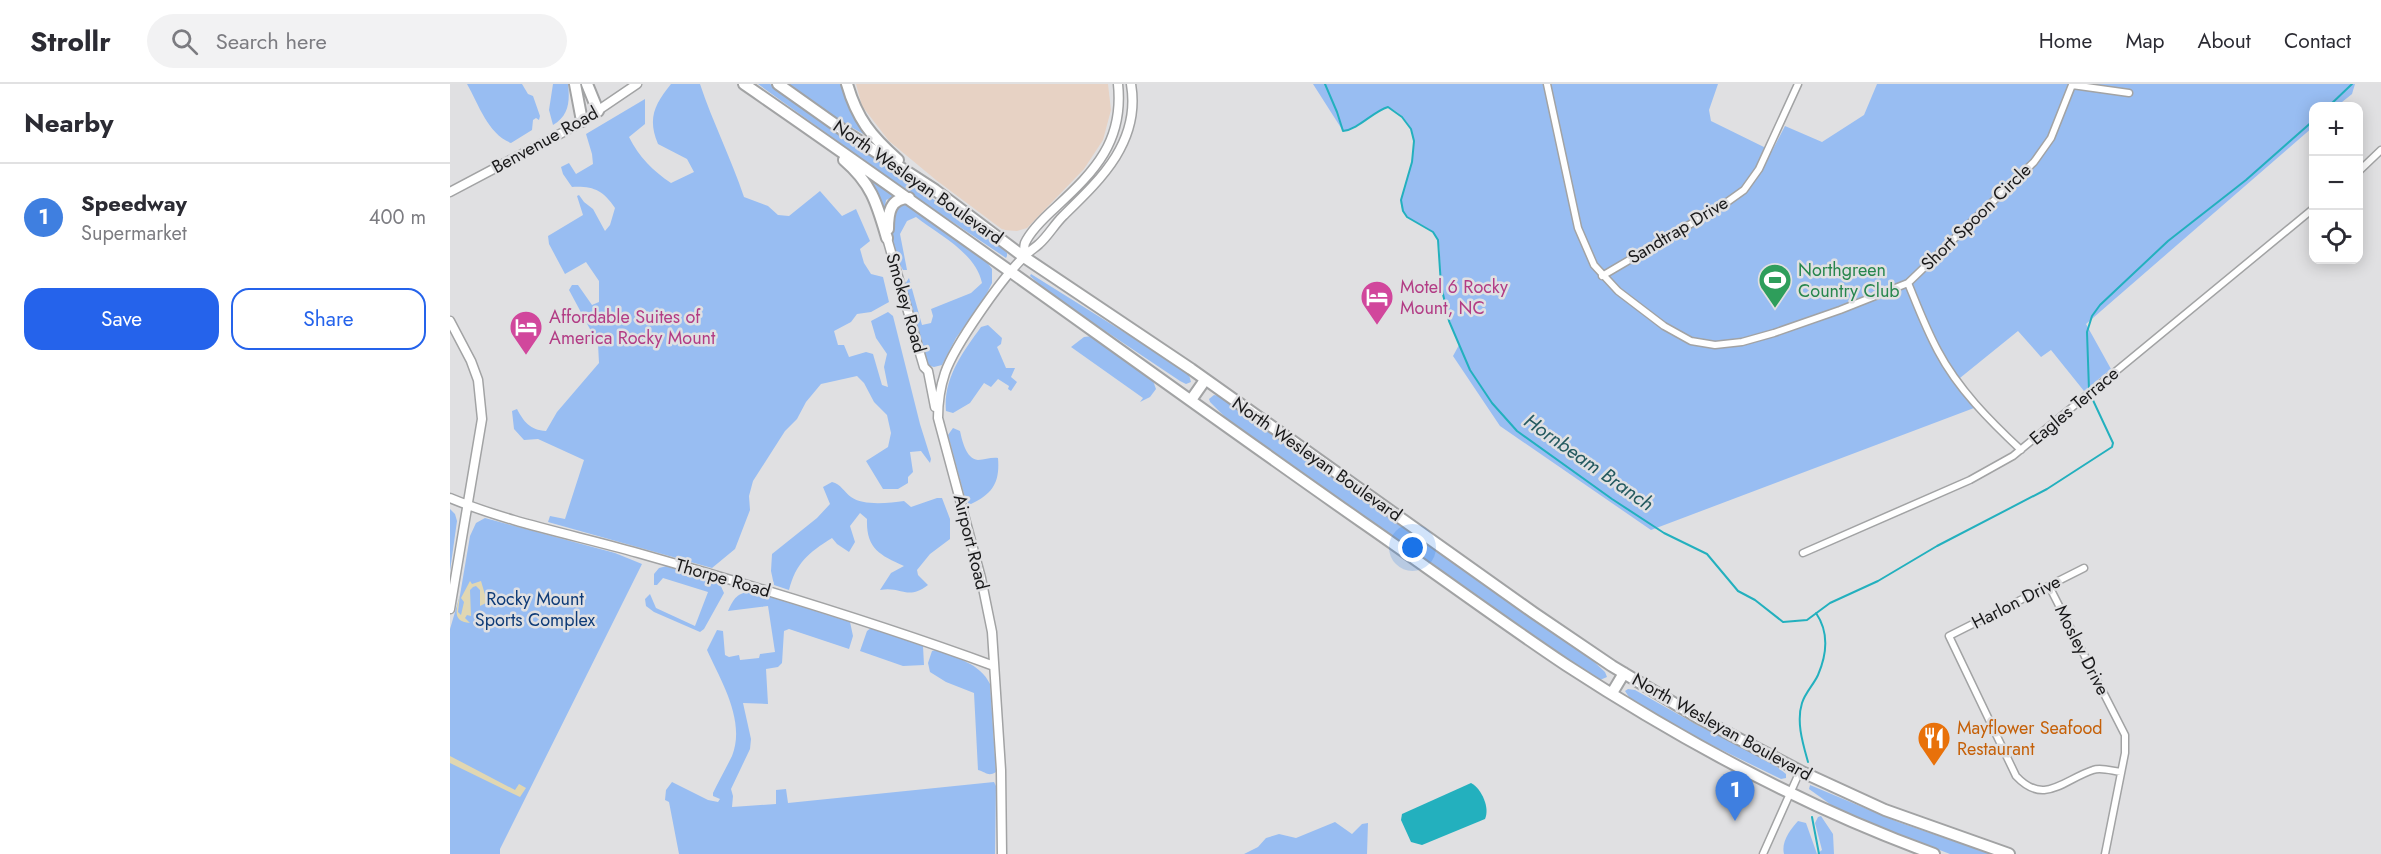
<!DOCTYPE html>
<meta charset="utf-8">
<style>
:root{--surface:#fff;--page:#f2f2f3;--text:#2b2b33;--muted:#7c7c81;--line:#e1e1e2;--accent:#2563eb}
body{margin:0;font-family:Jost,sans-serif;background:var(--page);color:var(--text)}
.controls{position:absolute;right:18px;top:18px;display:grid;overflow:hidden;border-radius:12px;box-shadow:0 3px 15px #0003}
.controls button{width:54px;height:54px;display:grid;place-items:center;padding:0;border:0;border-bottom:2px solid var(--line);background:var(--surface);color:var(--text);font:30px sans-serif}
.you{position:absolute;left:963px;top:464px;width:21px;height:21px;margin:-15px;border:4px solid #fff;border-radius:50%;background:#1a73e8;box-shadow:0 0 0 9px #1a73e833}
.badge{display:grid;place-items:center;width:39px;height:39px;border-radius:50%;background:var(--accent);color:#fff;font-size:20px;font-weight:700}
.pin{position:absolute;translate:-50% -50px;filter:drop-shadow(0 2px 3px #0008)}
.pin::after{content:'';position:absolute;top:32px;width:21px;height:18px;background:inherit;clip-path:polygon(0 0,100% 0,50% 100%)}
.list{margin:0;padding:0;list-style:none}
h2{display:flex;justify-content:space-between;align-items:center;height:78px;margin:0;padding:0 24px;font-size:26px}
h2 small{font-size:20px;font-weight:400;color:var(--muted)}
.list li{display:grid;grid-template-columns:39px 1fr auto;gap:18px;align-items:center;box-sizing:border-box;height:108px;padding:0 24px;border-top:2px solid var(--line)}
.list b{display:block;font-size:22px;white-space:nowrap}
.list p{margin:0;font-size:20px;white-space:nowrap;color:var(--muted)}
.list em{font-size:20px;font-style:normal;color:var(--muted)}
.actions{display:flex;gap:12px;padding:18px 24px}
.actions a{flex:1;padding:14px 0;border:2px solid var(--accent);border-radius:18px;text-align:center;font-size:21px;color:var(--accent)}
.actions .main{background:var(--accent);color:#fff}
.icon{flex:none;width:33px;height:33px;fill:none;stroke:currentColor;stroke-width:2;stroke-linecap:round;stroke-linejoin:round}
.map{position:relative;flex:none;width:1931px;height:770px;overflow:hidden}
header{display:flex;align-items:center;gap:36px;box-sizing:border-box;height:84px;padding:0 30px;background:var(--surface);border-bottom:2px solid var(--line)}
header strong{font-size:28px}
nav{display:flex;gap:33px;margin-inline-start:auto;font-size:21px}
.search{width:420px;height:54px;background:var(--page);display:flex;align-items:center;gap:15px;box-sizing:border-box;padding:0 21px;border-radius:33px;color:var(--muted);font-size:22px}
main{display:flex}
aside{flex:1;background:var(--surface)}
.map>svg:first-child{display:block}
</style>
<header>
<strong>Strollr</strong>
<div class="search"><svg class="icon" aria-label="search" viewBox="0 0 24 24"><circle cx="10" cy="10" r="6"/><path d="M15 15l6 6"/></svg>Search here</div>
<nav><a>Home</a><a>Map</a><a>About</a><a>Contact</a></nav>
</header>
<main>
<aside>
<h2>Nearby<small></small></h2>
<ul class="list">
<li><span class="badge" style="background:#3f7fe0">1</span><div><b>Speedway</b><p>Supermarket</p></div><em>400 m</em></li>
</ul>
<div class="actions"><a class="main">Save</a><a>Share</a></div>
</aside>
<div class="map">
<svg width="1931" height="770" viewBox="0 0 1931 770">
<rect width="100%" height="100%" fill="#e0e0e2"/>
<path fill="#e7d2c4" d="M406 0H658L661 26 653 56 634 85 577 144 567 147 553 146 486 96 439 57 412 22Z"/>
<path fill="#98bdf2" d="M17 0H72L78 10 83 12 90 32 89 36 86 34 83 36 82 46 61 59C38 50 29 21 17 0Z
M103 0H118C120 17 119 32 103 41L99 26Z
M221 0H250C263 39 281 74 294 113L318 122 328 131 339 132 370 107 392 132 406 125 420 157 410 165 414 179 421 190 433 193 439 218 421 228 407 230 401 238 384 247 388 261H394L399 273 416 268 423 270 432 301 438 303 434 283 437 270 426 254 421 237 438 228 443 232 470 340 481 375 480 379 471 367 460 368 463 388 458 393V399L448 405H433L416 377 438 363 441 349 437 331 424 318 414 299 407 292 371 300 356 318 347 335 335 347 303 397 299 412 300 426 285 465 262 484 98 438 100 432 115 435 134 376 88 355 74 356 64 345 62 327 67 325C74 338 80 346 96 347L107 328 149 279 148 260 119 206 122 201H128L142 221 149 218V197L136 178 115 190 99 160 98 152 133 131 127 112 129 111 134 118 143 125 155 147 160 141 165 124C153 106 143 102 122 103L113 90 111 83 119 79 126 90 143 80 142 70 136 50 195 15V40L179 53C189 73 203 87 221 99L244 88 237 75 208 60C197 34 205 20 221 0Z
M308 0H320L548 161 557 169V172L556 174 461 110Z
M337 0H395L402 25 415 51 392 38Z
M863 0H1268L1259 26 1261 37 1322 67 1335 42 1372 58 1414 31 1427 0H1905L1902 10 1887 22H1864L1863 43 1636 240 1661 285 1634 307 1601 266 1591 273 1568 247 1505 298 1524 324 1201 446 1050 342 1003 272 1009 261C1002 242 994 223 991 204 989 190 992 165 987 154 979 138 954 140 951 121 950 114 954 105 956 99 965 69 972 39 938 23 922 28 909 45 893 47Z
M413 87 446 112 436 116 434 131 425 105Z
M459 120 533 173 542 185V199L534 215 506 254 492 281 484 283 480 282 477 279 455 200 459 194 472 241 481 239 483 232 481 225 521 209 532 199C526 169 489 151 466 133L457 137 450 150 457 186H453C445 174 439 144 444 130 446 123 453 121 459 120Z
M581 190 733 285 739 291 741 298 736 300 730 297 603 212 580 192Z
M538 241 552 254 551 260 547 263 556 284H565L561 293 567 298 561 307 558 305 559 302 548 295 541 303 534 299 520 319 503 329 496 327C493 294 513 268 531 243Z
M643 252 702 294 706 305 700 313 690 318 693 314 621 263 634 253Z
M764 311 770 312 1140 574 1155 588 1157 593 1150 596 1095 561 776 334 760 318 759 315Z
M503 344 510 347C512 356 516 375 528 376 535 376 541 373 548 374 550 398 543 410 521 420L518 419 515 414 498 351Z
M382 398C391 400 394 408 401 413 413 422 439 419 454 417L461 423 487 414H492L500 435V455L480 470 467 486 468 491 478 501C457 517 452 502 430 506L441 489 454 482C429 471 416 464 417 435L410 429 400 442 405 458 399 468 387 460 382 454C358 469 346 479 339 506L324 501 321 487 322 470 367 434 380 420 373 403Z
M0 425 5 430 7 437 0 487Z
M35 434 165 469 192 480 50 765V770H0V545L10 511 20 452 26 439Z
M217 482 269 498 274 509 254 545 250 548 204 528 196 522 195 515 200 510 206 524 245 542 258 508 213 494 207 501H204V490L209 484Z
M302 507 400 538 403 552 399 565 339 545 334 547 332 579 328 583 316 585 318 620 293 619 301 655 300 665 281 705 283 712 282 723 326 720V706L336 705 338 719 544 698 546 702 545 770H229L219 718 215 716 216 706 222 698 258 716 268 718 270 715 263 712V709C269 697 276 684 282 672 296 637 271 597 257 566L267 546 273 547 275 571 279 573 289 571 290 576 309 574 310 570 325 568 318 522 278 527C284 514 287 509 302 507Z
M421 544 473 562 474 581 453 582 410 567 417 547Z
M486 566C506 574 530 579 540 600L546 688C538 693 536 688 528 686L524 609 496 598 480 588 478 579 482 567Z
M1178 605 1185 606 1249 642 1316 674 1336 690V694L1331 695 1243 652 1181 616 1175 607Z
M1360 701 1448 738 1541 770H1500L1391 728 1359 705Z
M1371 732 1383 750 1384 770H1334C1331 758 1340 746 1348 737L1356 739 1367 770 1372 766 1365 739 1368 733Z
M885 738 902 750 912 740 918 739 917 770H794L808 763 816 754 829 750 846 754Z"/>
<path fill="#e1d7b2" d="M20 497 22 500 31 497 36 514V519L30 522V506L26 502 23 503 20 506 21 532 17 531 15 534 20 539C2 538 6 525 10 511L8 528 11 531 14 518 11 514Z
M0 672 65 706 69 700 76 704 70 713 0 679Z"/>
<path fill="#23b0be" d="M1021 699C1032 705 1040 724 1035 735L972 761 961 758 951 736 952 730Z"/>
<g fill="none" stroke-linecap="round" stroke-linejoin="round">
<path stroke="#23b0be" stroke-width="2" d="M875 0 887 28 893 47C909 45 922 28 938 23L952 33 961 45 964 57 962 78 951 116 953 127 957 133 983 148 988 156 991 201 999 237 1020 286 1042 319 1067 347 1162 415 1214 449 1257 470 1288 507 1305 516 1333 538 1357 536 1380 519 1428 497 1487 462 1597 405 1662 363 1663 359 1641 312
M1879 22 1902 0
M1639 306 1637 248 1642 232 1650 221 1718 157 1796 96 1864 36
M1358 678C1353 660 1346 638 1352 619 1355 609 1364 600 1368 591 1377 570 1379 548 1366 529
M1362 733 1369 770"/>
<g stroke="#a2a3a4" stroke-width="9">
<path id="street" d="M1097 0 1128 144 1144 181 1168 207 1214 242 1241 257 1265 261 1292 258 1324 249 1390 226 1458 199 1584 78 1601 54 1622 1 1679 9
M1908 88 1931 66
M1152 192 1273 121 1294 106 1309 85 1348 0
M1458 199C1467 221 1476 245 1488 267 1508 305 1540 337 1571 366
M1353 469 1520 396 1563 372 1864 124
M1634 484 1499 552 1566 692C1594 722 1613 696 1643 686 1651 683 1662 687 1671 688
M1599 502 1675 651V669L1655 770
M1313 770 1350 687"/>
</g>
<g stroke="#a2a3a4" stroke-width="11">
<path id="secondary" d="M0 108 125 42 187 0
M437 154 469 266 474 283 478 287 485 323
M574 173C574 168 574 162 575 159 581 146 596 132 606 123 645 87 674 57 668 0
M0 237 21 277 28 296 32 335 0 525
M0 414C60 439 125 451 188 469 308 503 427 539 544 582
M552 770 551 686 542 548 531 494 488 334C488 319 490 304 495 289 504 262 554 191 575 172 579 167 585 164 589 160 598 152 604 141 613 132 650 96 691 58 681 0"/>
</g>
<g stroke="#a2a3a4" stroke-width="14">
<path id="highway" d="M125 0 132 37
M137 0 148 27
M294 0C502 143 705 293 912 438 980 485 1047 535 1116 581 1231 656 1354 723 1484 770
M328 0 400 51 485 106 574 173 741 285 1084 529 1162 582 1247 633 1350 687 1435 726 1559 770
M397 0C407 35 421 52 448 76
M394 76C422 100 427 120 437 154
M438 145C438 129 440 114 459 114
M741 316 755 296
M1162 609 1174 589"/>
</g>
<use href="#street" stroke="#fff" stroke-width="6"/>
<use href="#secondary" stroke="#fff" stroke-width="8"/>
<use href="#highway" stroke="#fff" stroke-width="10"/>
</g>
<defs>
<g id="stadium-pin" transform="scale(1.725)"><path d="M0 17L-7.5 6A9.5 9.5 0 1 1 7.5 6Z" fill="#2e9e5b" stroke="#e0e0e2"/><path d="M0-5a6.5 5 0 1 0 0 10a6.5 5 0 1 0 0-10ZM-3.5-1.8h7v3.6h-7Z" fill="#fff"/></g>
<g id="hotel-pin" transform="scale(1.725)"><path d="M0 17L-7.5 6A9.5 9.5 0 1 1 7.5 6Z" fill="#d1479c" stroke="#e0e0e2"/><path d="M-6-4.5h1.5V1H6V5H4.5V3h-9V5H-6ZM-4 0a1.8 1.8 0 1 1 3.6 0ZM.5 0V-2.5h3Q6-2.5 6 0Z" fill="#fff"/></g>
<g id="restaurant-pin" transform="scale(1.725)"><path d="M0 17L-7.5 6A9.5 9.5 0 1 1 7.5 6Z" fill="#e8710a" stroke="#e0e0e2"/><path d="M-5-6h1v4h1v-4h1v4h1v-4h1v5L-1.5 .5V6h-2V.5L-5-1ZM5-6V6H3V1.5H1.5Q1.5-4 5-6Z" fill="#fff"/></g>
</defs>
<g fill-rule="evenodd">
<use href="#stadium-pin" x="1325" y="196"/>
<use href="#hotel-pin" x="927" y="213"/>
<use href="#hotel-pin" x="76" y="243"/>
<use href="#restaurant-pin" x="1484" y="654"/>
</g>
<g text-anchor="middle" stroke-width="5" stroke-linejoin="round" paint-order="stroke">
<g font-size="18" fill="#19191a" stroke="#e0e0e2">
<text transform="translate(95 56) rotate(-29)" y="6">Benvenue Road</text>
<text transform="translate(468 98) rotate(35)" y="6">North Wesleyan Boulevard</text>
<text transform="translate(1526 133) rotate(-44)" y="6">Short Spoon Circle</text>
<text transform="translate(1228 146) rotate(-31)" y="6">Sandtrap Drive</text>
<text transform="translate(456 219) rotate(74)" y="6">Smokey Road</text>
<text transform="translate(1624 322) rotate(-40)" y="6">Eagles Terrace</text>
<text transform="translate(867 375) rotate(35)" y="6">North Wesleyan Boulevard</text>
<text transform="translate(521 458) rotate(76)" y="6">Airport Road</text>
<text transform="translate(273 494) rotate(16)" y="6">Thorpe Road</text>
<text transform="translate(1566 518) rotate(-27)" y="6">Harlon Drive</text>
<text transform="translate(1632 566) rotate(63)" y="6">Mosley Drive</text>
<text transform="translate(1272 643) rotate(29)" y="6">North Wesleyan Boulevard</text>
</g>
<g font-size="18" fill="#27864d" stroke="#e0e0e2" text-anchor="start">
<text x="1348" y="192">Northgreen<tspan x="1348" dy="21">Country Club</tspan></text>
</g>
<g font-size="18" fill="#b23c85" stroke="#e0e0e2" text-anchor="start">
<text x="950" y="209">Motel 6 Rocky<tspan x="950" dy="21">Mount, NC</tspan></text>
<text x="99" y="239">Affordable Suites of<tspan x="99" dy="21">America Rocky Mount</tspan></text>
</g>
<g font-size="18" fill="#0e3b77" stroke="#e0e0e2">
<text x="85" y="521">Rocky Mount<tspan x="85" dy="21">Sports Complex</tspan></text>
</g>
<g font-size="18" fill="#c56008" stroke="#e0e0e2" text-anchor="start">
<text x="1507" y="650">Mayflower Seafood<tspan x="1507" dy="21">Restaurant</tspan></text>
</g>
<g font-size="20" font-style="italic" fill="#23595f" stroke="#e0e0e2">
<text transform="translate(1139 378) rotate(35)" y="7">Hornbeam Branch</text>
</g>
</g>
</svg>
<div class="controls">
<button>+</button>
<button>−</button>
<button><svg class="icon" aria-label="locate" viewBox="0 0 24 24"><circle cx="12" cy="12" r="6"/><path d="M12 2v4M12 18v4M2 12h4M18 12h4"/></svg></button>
</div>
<div class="you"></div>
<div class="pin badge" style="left:1285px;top:737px;background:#3f7fe0">1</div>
</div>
</main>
